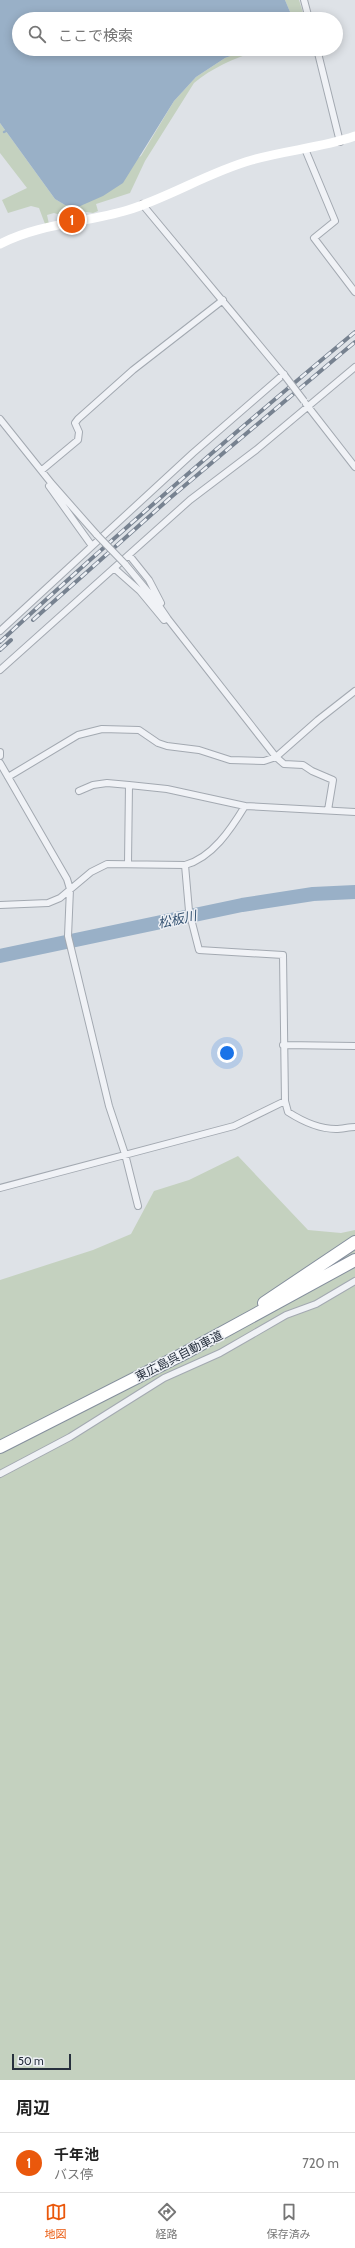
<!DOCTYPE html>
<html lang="ja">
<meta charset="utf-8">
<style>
:root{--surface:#fff;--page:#f2f2f2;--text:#222;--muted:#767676;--line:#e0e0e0;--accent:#ea580c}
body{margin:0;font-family:Cabin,"Noto Sans JP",sans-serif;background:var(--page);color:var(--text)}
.scale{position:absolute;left:12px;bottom:10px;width:59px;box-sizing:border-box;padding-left:4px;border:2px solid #27303d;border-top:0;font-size:11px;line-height:14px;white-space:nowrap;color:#27303d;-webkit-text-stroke:3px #edf0f5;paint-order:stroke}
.you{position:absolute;left:227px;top:1053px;width:14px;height:14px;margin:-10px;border:3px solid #fff;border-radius:50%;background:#1a73e8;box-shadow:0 0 0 6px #1a73e833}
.badge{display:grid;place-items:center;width:26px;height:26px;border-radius:50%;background:var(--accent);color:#fff;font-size:13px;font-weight:700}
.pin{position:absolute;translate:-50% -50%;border:2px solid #fff;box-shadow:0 1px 4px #0006}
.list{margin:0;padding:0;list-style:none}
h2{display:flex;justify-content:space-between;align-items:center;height:52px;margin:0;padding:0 16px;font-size:17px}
h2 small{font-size:13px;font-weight:400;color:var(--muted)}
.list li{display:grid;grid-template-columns:26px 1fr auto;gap:12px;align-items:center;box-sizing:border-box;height:60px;padding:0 16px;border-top:1px solid var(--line)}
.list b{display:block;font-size:15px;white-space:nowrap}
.list p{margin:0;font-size:13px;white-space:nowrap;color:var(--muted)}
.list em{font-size:13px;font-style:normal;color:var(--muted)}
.icon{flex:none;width:22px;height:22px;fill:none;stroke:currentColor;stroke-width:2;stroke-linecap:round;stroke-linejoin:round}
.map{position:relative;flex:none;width:355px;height:2080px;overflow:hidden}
.search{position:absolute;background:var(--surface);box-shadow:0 2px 10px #0003;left:12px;right:12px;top:12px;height:44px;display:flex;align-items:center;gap:10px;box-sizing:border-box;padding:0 14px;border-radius:22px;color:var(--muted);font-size:15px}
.sheet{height:112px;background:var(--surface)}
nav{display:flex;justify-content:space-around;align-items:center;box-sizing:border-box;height:56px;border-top:1px solid var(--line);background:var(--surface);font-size:11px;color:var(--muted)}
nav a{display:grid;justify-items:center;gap:2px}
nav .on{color:var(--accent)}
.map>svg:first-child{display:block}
</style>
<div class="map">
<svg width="355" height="2080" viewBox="0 0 355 2080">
<rect width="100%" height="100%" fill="#dee2e7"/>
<path fill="#c4d1bf" d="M285 0H299L305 19H293Z
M250 49H262C238 57 213 67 194 83L145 161 130 193 96 204 98 211 93 213 74 210 80 217 70 218 54 213 47 215 49 224H45L39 208 31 206 8 213 2 200 27 188 0 153V123L55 199 65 205 141 156 174 101 196 77 225 58Z
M238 1156 308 1230 341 1233 355 1230V2080H0V1280L93 1250 131 1234 154 1191 189 1180Z"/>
<path fill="#99b0c7" d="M0 0H285L293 19H19V49H250L225 58 196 77 174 101 123 183 103 196 78 207 65 205 55 199 0 123Z"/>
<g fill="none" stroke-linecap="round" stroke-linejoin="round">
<path stroke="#99b0c7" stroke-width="2.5" d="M4 132 6 131"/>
<path stroke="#99b0c7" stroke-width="14" d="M0 956 242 905 313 894 355 892"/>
<g stroke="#a3a9b1" stroke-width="8">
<path id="street" d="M304 0 309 19
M317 49 340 142
M305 149 335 221 314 238 355 292
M142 204 285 376
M306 404 355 467
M0 419 52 484 97 535
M42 470 78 440 79 432 75 423 78 419 133 370 223 300
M52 484 49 486 92 546
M129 555 149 580 161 603
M125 564 155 600 168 619 276 757 284 764 303 765 312 771 333 780 328 810
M114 568 140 591 164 620 167 619
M0 631 193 453 284 374
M0 670 190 500 256 450 355 367
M0 752V756
M0 763 67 879 70 889 68 936 109 1106 125 1154 138 1206
M8 777 78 735 102 729 139 730 158 743 167 746 199 750 230 760 264 761 276 757 318 720 355 691
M79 791 93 785 107 783 129 785 167 789 245 806
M128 863 129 785
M0 905 48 903 60 898 91 872 107 864 185 865C212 858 231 829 245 806L355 812
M283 1045 355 1046
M285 1101 288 1112C302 1121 319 1129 336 1129 342 1129 349 1127 355 1127
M0 1188 234 1126 285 1101 283 955 199 950 189 911 185 865
M0 1474 70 1437 164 1378 220 1353 286 1315 316 1304 355 1281"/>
</g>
<g stroke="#858f9d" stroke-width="14">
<path id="highway" d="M264 1303 355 1242
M0 1447 183 1354 355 1260"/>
</g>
<use href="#street" stroke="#f0f2f6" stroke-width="6"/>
<path stroke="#fff" stroke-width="9" d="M0 244C40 223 86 223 128 210 170 197 209 172 252 160 286 150 321 148 355 136"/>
<use href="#highway" stroke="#fff" stroke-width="12"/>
<g stroke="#778290" stroke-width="4">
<path id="rail" d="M33 620 170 498 355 342
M0 642C115 535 234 433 355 332
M0 650 11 640"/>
</g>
<use href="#rail" stroke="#edf0f5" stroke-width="2.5" stroke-dasharray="8" stroke-linecap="butt"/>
<g stroke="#a3a9b1" stroke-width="8" stroke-linecap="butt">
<path id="street-bridge" d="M285 376 304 401
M97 535 125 564"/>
</g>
<use href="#street-bridge" stroke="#f0f2f6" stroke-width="6"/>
</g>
<g text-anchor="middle" stroke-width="3" stroke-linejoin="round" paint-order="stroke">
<g font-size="12" fill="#27303d" stroke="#edf0f5">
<text transform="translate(179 1356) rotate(-27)" y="4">東広島呉自動車道</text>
</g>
<g font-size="13" font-style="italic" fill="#325070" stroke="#edf0f5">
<text transform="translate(177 919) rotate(-12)" y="5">松板川</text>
</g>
</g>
</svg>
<div class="scale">50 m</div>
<div class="you"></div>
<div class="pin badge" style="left:72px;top:220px">1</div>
<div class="search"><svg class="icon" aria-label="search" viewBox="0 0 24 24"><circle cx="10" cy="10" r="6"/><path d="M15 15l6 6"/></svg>ここで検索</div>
</div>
<section class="sheet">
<h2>周辺<small></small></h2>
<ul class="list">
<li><span class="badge">1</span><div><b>千年池</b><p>バス停</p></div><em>720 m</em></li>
</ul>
</section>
<nav>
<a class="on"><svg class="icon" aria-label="map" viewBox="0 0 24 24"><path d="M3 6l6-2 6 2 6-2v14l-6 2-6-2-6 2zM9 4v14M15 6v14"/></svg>地図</a>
<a><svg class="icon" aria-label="directions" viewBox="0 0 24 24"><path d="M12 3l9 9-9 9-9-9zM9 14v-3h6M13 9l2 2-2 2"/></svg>経路</a>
<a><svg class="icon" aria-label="saved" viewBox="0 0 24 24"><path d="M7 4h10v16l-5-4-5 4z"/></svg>保存済み</a>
</nav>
